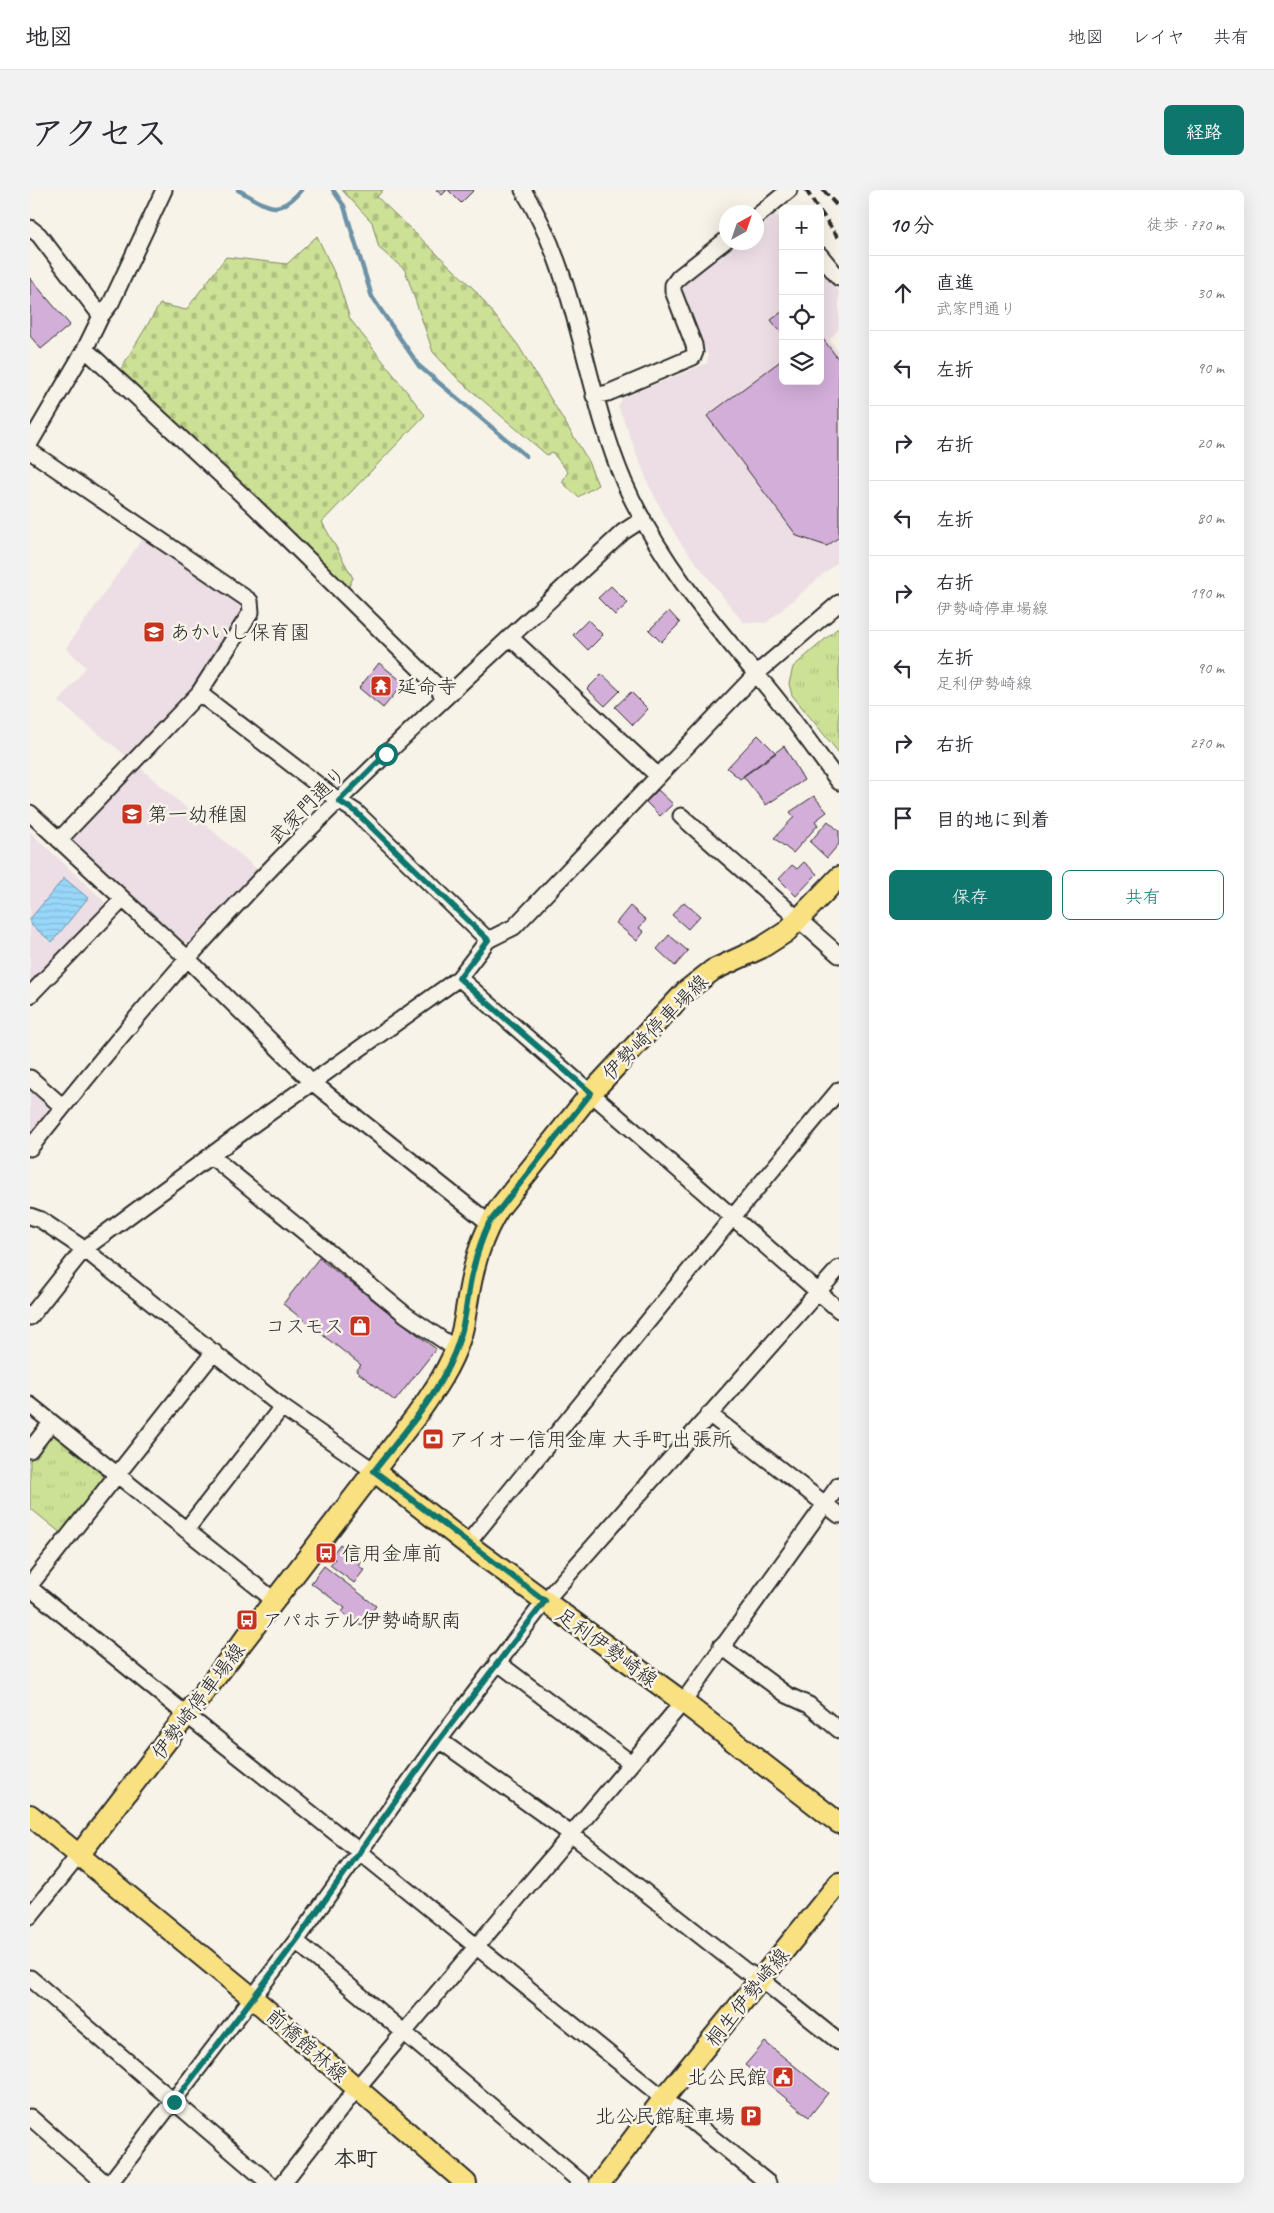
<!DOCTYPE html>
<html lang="ja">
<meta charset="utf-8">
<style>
:root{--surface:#fff;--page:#f2f2f3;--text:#2b2b33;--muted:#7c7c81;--line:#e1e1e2;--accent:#0f766e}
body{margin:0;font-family:Caveat,"Klee One",sans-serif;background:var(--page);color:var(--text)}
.controls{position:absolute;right:15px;top:15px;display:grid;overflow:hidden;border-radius:8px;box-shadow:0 5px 20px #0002}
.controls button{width:45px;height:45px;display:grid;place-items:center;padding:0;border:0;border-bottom:1px solid var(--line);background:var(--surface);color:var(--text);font:25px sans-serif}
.compass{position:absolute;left:689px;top:15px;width:45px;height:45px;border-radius:50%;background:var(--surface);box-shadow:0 5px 20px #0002;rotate:40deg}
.stop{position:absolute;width:15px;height:15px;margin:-11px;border:4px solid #0f766e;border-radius:50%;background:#fff}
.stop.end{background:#0f766e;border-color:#fff;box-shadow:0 1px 5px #0008}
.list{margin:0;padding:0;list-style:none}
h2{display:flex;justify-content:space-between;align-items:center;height:65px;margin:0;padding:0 20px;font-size:21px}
h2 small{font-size:16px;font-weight:400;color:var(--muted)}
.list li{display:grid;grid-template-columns:32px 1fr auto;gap:15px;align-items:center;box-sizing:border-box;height:75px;padding:0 20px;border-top:1px solid var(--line)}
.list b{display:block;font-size:19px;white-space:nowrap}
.list p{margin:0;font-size:16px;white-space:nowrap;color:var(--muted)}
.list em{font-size:16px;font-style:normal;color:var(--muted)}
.actions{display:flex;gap:10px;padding:15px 20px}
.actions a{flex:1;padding:11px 0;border:1px solid var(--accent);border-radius:8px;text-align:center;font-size:18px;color:var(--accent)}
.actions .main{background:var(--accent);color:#fff}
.icon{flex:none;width:28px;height:28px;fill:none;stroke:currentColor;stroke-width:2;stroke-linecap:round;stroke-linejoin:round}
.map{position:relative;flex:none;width:809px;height:1993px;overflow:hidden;border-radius:8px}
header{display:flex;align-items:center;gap:30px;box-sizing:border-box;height:70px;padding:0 25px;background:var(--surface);border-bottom:1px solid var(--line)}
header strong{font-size:24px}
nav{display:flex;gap:28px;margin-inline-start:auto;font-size:18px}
.intro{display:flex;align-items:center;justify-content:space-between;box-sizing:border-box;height:120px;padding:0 30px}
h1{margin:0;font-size:35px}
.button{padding:12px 22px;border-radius:8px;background:var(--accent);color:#fff;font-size:18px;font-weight:700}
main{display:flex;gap:30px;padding:0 30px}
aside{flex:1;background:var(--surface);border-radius:8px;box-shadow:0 5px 20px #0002}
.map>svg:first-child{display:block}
</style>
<header>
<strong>地図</strong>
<nav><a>地図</a><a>レイヤ</a><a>共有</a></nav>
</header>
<div class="intro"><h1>アクセス</h1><a class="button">経路</a></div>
<main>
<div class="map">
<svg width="809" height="1993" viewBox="0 0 809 1993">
<defs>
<pattern id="cemetery-stones" width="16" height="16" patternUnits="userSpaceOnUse" patternTransform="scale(1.25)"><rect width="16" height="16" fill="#cce196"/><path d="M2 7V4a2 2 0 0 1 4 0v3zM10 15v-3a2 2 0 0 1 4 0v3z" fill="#afc181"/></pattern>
<pattern id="park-tufts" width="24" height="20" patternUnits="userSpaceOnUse" patternTransform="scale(1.25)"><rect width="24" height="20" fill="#cce196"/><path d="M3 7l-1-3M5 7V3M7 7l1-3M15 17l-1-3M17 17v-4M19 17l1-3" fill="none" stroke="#afc181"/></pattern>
<pattern id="water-rules" width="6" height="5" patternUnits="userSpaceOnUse" patternTransform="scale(1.25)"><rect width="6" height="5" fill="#98d7f9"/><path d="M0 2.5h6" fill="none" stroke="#83b9d6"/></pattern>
</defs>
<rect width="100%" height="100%" fill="#f7f3e8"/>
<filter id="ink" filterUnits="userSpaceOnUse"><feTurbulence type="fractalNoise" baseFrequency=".02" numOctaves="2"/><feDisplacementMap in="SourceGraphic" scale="10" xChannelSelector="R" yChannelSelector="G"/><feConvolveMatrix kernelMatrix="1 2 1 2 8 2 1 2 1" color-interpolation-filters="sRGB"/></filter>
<g filter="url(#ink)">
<path fill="#ecdee4" d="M746 25 753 30V191H790V78L809 102V139L799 150 809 163V371L736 433 713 432 652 355 635 327 618 293 588 216 593 208 677 173 678 166 652 97 655 91 705 53 726 52 727 36 740 26Z
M115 345 211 412 213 426 163 498 99 568 29 512 56 477 36 458Z
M107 575 230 682 165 751 149 753 105 707 41 653V646Z
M0 642 72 709 75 714 0 794Z
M0 896 22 915 21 922 0 947Z"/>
<path fill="url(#cemetery-stones)" stroke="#7c8660" d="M312 0H353L347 7 444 99 488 155 556 267 568 295 548 307 532 292 538 282 522 262 517 265 429 190 403 162 375 80 349 58 342 32Z
M287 46 308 91 320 129 395 225 292 332 323 388 317 400 89 182 130 114 156 120 196 67 257 74Z"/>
<path fill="url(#park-tufts)" stroke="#7c8660" d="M809 437V563L762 505 759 494 763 477Z
M19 1245 26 1246 73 1285 74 1293 32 1344 0 1318V1270Z"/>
<path fill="url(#water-rules)" stroke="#6c92a7" d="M34 688 58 708 22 752 0 734V729Z"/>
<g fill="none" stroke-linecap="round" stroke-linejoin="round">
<path stroke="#6c92a7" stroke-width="4.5" d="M208 0C236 15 247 29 271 0
M303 0 314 16 342 107 389 176 496 266"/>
</g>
<path fill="#d2aed9" stroke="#2b2b2b" d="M406 0H417L412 5Z
M418 0H444L431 13Z
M0 88 40 135 11 159 0 146Z
M753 121V145L741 130Z
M790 145 809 170V347L797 356 767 346 677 226 753 169V191H790Z
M581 396 598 413 585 425 568 408Z
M639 421 650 433 631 452 619 440Z
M558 430 573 445 558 460 543 445Z
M349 473 374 493 353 518 329 498Z
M572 484 590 501 575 516 557 499Z
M601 502 618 519 603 535 585 517Z
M728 545 746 563 710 589 697 578Z
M754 556 774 590 736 615 713 586Z
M628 600 643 614 630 626 616 612Z
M784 606 797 622 785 631 788 635 763 663 744 648 764 627 760 622Z
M798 631 809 641V654L797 668 780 652Z
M774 672 787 684 766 706 749 689 762 675 767 679Z
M654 712 670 726 658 739 642 725Z
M600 716 616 730 609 738 614 742 607 751 586 733Z
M639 745 658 761 645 776 627 759Z
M289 1068 406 1159 365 1211 326 1181 331 1175 253 1114Z
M310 1354 331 1371 328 1375 334 1380 324 1393 300 1375 305 1369 301 1366Z
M294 1376 346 1416 331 1436 312 1422 315 1418 281 1393Z
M735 1852 798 1903 779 1927 715 1875Z"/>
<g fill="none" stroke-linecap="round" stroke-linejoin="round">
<g stroke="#2b2b2b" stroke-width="19">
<path id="minor" d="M493 0C548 87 554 198 594 292 625 363 676 426 726 484 756 518 782 556 809 592
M726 27 759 0
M0 38 9 45 71 126
M790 65 809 88
M55 159 224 316 407 496 414 509
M564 206 578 203 663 167 665 162 664 155 643 101V95L649 87 696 50
M0 253 55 159 71 126 81 113 134 0
M0 261 220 411 221 422 169 503 29 650
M480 447 628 586
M169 503 309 611 326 622 458 750
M0 623 158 769 282 892 459 1033
M651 626 809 765
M429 788 809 1120
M0 805 93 709
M0 888 33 917
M0 958C79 859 161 760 250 669 361 556 477 450 593 342L613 329
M181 966 376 1125 426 1159
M0 1026 11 1030 54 1059 252 1217 344 1281
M0 1127 54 1059 225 933 429 788 458 750 484 737 726 484 809 413
M0 1215 245 1411
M679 1224 809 1325
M0 1260 21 1233
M156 1340 252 1217
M437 1354 702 1028 809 900
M0 1395 184 1162
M0 1398 158 1526 330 1662 738 1993
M691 1456 757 1505 779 1515 809 1540
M467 1472 601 1573
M409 1550 541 1644 714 1780 732 1790 809 1852
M0 1726 49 1665
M266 1751 552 1993
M0 1788 239 1993
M0 1927 75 1993
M80 1993 266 1751 409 1550 515 1411 809 1078
M253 1993 327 1898 653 1512 809 1295"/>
</g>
<g stroke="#2b2b2b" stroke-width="24">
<path id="major" d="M344 1281 437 1354 653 1512 809 1633
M0 1625 223 1808 436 1993
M49 1665 387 1225C404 1201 421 1176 430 1148 434 1137 435 1125 437 1114 443 1078 450 1047 470 1017L561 903 656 801 683 780 731 758 756 742 809 687
M570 1993 634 1908 809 1693"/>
</g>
<use href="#minor" stroke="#f7f3e8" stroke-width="15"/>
<use href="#major" stroke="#f9e181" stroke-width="20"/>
<path stroke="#2b2b2b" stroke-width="4" stroke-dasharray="8 4" stroke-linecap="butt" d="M776 0 788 19
M793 0 809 18
M790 21 809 49"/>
</g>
</g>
<g fill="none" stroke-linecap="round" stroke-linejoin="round" filter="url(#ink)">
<path stroke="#0f766e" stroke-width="6" d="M144 1912 266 1751 409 1550 515 1411 344 1281C376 1240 415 1198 430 1147 437 1125 437 1102 443 1080 447 1063 452 1048 459 1033L561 903 429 788 458 750 326 622 309 611 356 564"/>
</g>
<defs>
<g id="school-square" transform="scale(1.125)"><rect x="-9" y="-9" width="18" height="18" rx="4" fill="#c8321e" stroke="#f7f3e8"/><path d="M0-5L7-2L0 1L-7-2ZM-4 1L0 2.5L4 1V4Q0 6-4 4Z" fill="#fff"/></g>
<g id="temple-square" transform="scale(1.125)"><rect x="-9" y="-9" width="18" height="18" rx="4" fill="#c8321e" stroke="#f7f3e8"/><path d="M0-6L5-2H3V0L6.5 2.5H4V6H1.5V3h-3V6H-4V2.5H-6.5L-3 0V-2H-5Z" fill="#fff"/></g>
<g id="shop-square" transform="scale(1.125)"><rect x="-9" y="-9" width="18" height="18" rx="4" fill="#c8321e" stroke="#f7f3e8"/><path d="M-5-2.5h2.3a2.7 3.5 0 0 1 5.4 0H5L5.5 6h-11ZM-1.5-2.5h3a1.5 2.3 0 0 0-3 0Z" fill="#fff"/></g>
<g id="bank-square" transform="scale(1.125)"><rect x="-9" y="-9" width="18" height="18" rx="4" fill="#c8321e" stroke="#f7f3e8"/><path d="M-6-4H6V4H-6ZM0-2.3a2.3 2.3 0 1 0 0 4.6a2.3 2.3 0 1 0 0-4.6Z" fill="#fff"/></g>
<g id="bus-square" transform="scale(1.125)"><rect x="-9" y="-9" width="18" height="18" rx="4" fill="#c8321e" stroke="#f7f3e8"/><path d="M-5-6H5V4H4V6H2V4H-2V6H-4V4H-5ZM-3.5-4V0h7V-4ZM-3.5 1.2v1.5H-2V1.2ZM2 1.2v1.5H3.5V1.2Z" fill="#fff"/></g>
<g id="civic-square" transform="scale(1.125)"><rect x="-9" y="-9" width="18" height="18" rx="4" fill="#c8321e" stroke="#f7f3e8"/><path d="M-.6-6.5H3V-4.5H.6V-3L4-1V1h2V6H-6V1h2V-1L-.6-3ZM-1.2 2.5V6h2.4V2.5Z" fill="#fff"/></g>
<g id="parking-square" transform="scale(1.125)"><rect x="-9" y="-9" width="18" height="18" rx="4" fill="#c8321e" stroke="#f7f3e8"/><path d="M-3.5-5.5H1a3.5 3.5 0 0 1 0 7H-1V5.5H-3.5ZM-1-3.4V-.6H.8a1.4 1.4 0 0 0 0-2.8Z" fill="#fff"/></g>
</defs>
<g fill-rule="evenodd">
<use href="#school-square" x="124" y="442"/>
<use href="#temple-square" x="351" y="496"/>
<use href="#school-square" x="102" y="624"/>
<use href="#shop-square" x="330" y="1136"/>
<use href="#bank-square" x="403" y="1249"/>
<use href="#bus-square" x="296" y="1363"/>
<use href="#bus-square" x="217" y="1430"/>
<use href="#civic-square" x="753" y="1887"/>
<use href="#parking-square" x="721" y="1926"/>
</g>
<g text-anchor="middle" stroke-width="5" stroke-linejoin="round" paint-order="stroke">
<g font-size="20" fill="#2b2b2b" stroke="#f7f3e8" text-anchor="start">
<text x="140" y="449">あかいし保育園</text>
<text x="367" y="503">延命寺</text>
<text x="118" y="631">第一幼稚園</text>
<text x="314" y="1143" text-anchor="end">コスモス</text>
<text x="419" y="1256">アイオー信用金庫 大手町出張所</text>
<text x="312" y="1370">信用金庫前</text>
<text x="233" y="1437">アパホテル伊勢崎駅南</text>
<text x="737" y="1894" text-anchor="end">北公民館</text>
<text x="705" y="1933" text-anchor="end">北公民館駐車場</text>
</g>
<g font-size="20" fill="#2b2b2b" stroke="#f7f3e8">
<text transform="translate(277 615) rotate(-45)" y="7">武家門通り</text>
<text transform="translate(625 837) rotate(-45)" y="7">伊勢崎停車場線</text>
<text transform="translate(577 1457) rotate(36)" y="7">足利伊勢崎線</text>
<text transform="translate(168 1511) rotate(-53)" y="7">伊勢崎停車場線</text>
<text transform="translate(717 1807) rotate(-51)" y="7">桐生伊勢崎線</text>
<text transform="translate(277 1855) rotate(41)" y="7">前橋館林線</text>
</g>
<g font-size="22" font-weight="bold" fill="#2b2b2b" stroke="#f7f3e8">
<text x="326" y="1976">本町</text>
</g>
</g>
</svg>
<div class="controls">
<button>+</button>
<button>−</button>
<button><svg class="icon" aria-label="locate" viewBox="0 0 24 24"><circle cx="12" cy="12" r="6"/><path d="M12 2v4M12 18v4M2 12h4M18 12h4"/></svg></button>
<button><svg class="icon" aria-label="layers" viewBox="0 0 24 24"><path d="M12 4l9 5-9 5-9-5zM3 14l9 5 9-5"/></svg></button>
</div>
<svg class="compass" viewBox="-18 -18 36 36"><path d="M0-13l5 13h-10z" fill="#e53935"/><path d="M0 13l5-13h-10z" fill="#7c7c81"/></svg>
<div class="stop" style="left:356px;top:564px"></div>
<div class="stop end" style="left:144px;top:1912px"></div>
</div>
<aside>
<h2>10 分<small>徒歩 · 770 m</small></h2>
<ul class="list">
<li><svg class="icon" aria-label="ahead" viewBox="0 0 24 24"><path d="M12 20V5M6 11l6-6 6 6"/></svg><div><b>直進</b><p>武家門通り</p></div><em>30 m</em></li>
<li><svg class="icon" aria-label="left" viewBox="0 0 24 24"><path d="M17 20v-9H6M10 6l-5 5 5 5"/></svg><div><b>左折</b></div><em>90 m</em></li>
<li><svg class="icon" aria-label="right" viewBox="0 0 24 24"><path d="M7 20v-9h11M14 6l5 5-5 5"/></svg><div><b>右折</b></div><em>20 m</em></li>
<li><svg class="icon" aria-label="left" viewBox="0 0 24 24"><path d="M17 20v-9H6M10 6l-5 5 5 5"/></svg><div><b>左折</b></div><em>80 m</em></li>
<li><svg class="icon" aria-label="right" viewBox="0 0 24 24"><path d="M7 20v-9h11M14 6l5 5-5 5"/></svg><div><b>右折</b><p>伊勢崎停車場線</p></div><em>190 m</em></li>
<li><svg class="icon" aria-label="left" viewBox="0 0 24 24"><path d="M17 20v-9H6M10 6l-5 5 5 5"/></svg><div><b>左折</b><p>足利伊勢崎線</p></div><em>90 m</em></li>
<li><svg class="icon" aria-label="right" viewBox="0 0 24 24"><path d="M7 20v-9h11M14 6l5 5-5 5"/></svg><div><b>右折</b></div><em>270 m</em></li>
<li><svg class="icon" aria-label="arrive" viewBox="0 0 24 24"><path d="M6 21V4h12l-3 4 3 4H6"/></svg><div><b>目的地に到着</b></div></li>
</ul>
<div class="actions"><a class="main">保存</a><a>共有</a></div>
</aside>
</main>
